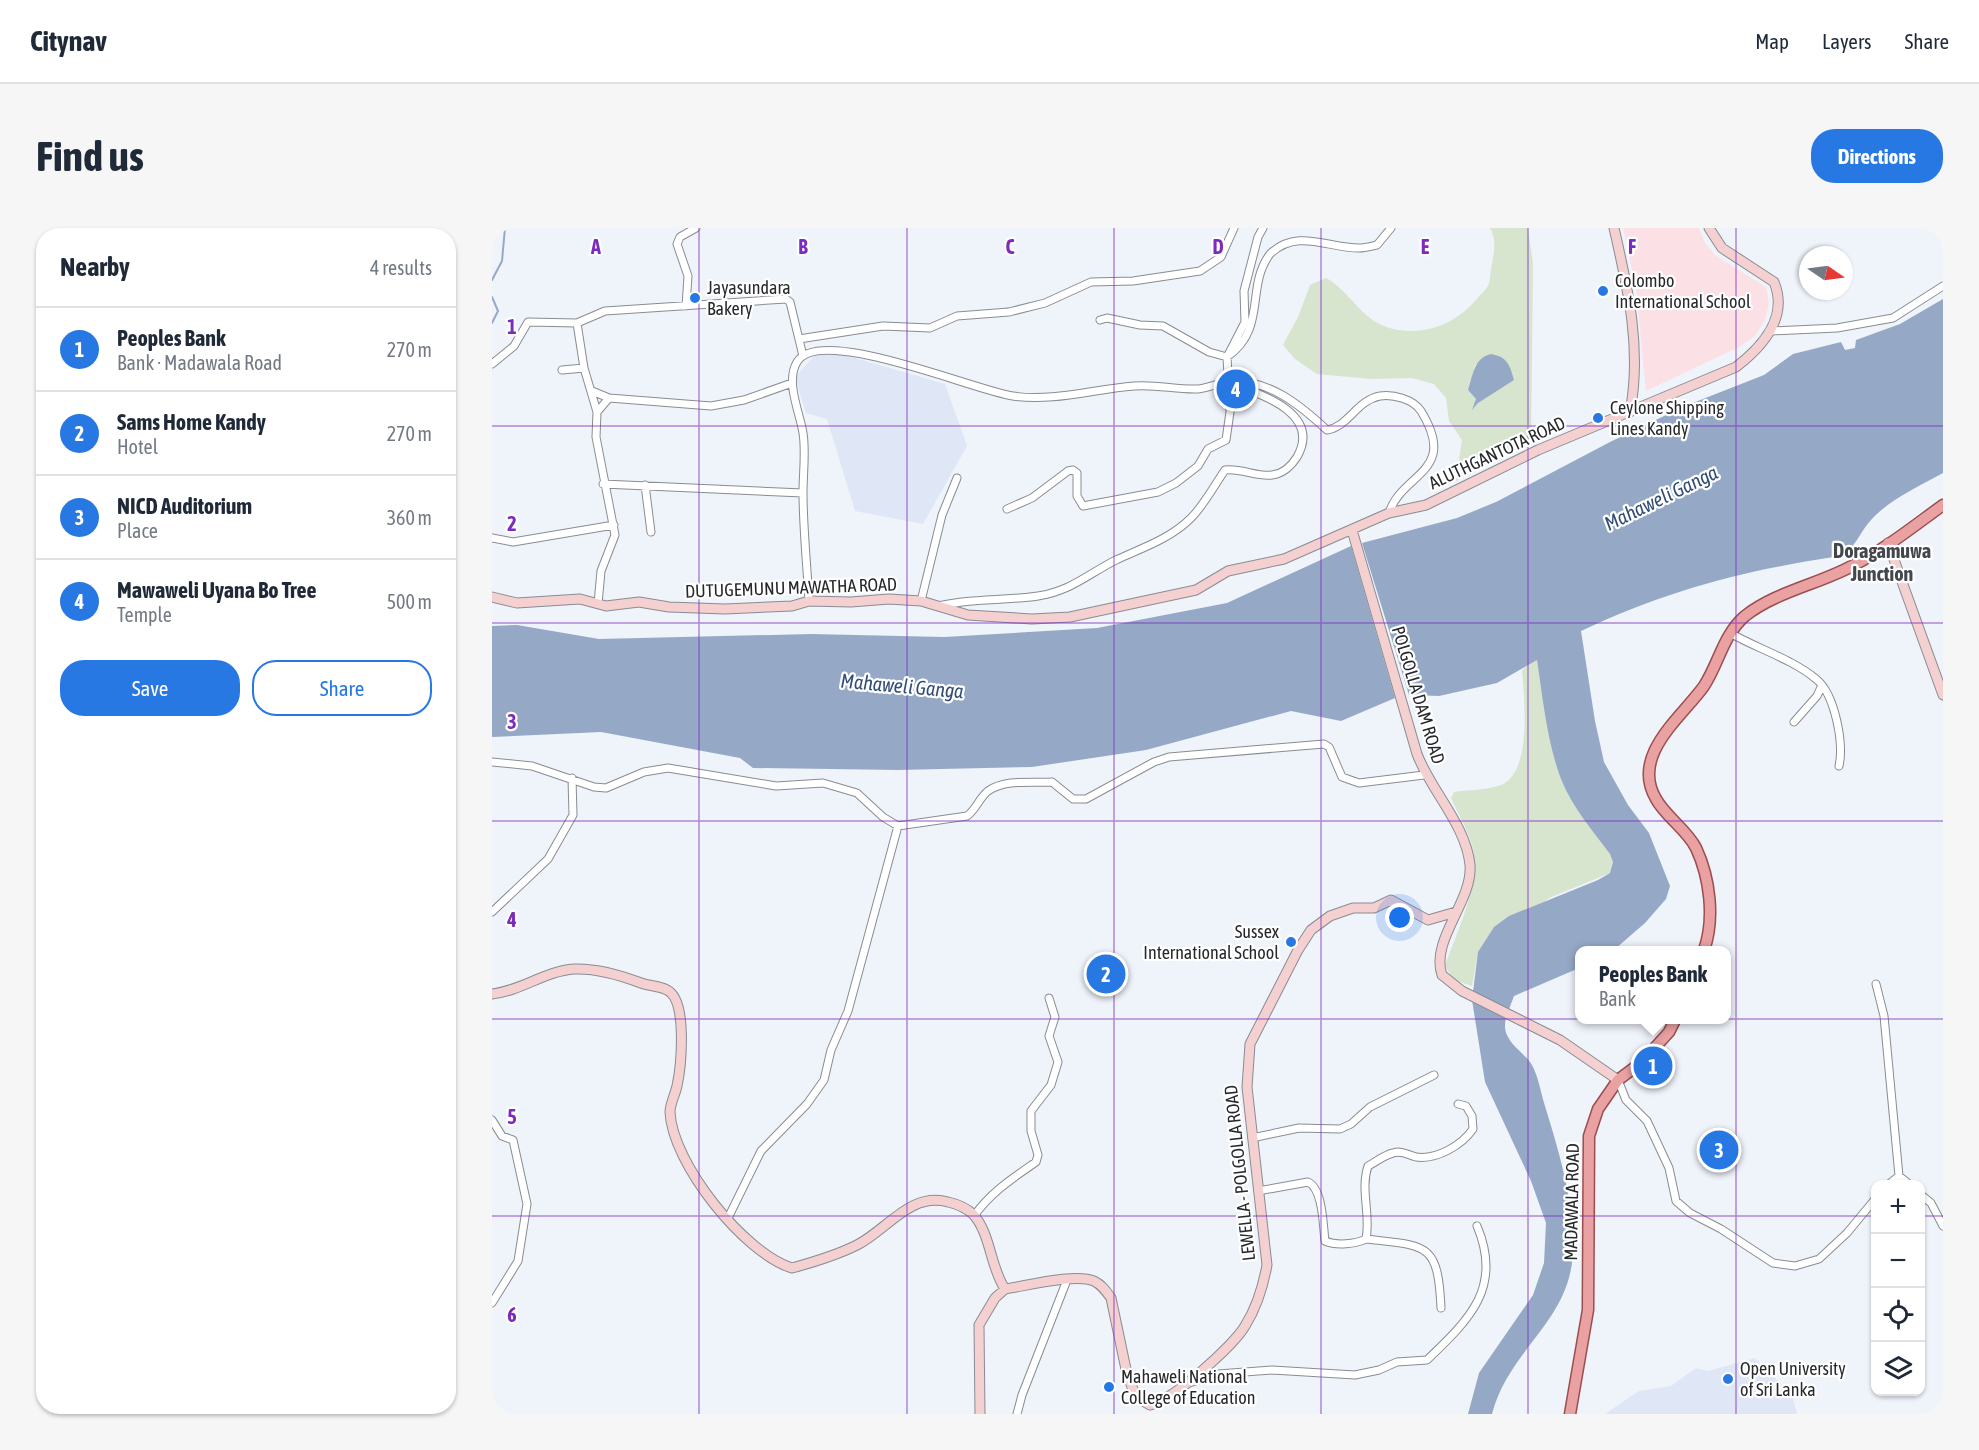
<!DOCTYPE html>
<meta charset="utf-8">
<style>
:root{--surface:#fff;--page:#f6f6f7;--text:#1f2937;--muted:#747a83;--line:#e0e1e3;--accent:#2878e3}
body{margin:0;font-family:"Asap Condensed",sans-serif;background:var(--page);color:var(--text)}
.controls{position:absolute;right:18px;bottom:18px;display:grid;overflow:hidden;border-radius:12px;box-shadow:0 2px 4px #0004}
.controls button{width:54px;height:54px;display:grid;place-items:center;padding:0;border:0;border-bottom:2px solid var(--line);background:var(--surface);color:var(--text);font:30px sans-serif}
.compass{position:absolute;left:1307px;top:18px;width:54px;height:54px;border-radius:50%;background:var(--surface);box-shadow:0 2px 4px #0004;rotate:103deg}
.you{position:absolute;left:908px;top:690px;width:21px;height:21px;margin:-15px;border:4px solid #fff;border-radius:50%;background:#1a73e8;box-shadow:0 0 0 9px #1a73e833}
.badge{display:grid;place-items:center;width:39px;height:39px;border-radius:50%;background:var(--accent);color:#fff;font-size:20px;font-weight:700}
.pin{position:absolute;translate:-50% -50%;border:3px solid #fff;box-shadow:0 2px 6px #0006}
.popup{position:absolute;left:1083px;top:718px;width:156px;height:78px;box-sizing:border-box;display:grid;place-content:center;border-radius:12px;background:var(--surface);filter:drop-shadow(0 2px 4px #0005);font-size:20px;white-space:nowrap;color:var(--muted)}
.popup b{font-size:22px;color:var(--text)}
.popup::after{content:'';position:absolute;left:50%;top:100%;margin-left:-12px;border:12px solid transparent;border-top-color:var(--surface)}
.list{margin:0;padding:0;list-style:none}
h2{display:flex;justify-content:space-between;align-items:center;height:78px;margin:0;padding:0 24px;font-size:26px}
h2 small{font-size:20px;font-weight:400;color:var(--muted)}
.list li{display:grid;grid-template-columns:39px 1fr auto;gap:18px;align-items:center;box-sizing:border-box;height:84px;padding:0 24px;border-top:2px solid var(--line)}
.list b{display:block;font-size:22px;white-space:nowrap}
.list p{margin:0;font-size:20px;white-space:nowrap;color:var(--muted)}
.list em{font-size:20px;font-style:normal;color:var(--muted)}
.actions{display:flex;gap:12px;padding:18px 24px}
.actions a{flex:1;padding:14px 0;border:2px solid var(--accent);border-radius:24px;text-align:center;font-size:21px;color:var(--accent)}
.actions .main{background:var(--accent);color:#fff}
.icon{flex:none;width:33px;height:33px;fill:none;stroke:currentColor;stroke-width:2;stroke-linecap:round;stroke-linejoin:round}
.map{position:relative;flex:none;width:1451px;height:1186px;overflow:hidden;border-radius:24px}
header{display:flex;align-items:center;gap:36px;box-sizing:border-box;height:84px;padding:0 30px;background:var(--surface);border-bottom:2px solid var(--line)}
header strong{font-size:28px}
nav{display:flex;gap:33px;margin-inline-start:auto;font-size:21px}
.intro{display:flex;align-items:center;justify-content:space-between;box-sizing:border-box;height:144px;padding:0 36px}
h1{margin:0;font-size:42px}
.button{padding:15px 27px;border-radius:24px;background:var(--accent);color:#fff;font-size:21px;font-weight:700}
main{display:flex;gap:36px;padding:0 36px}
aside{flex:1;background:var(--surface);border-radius:24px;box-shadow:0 2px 4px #0004}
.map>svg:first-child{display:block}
</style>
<header>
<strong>Citynav</strong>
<nav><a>Map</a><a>Layers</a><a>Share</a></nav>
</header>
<div class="intro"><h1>Find us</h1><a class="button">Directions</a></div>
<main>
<aside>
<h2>Nearby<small>4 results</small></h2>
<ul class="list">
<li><span class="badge">1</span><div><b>Peoples Bank</b><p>Bank · Madawala Road</p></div><em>270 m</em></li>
<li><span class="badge">2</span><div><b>Sams Home Kandy</b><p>Hotel</p></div><em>270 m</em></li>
<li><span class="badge">3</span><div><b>NICD Auditorium</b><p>Place</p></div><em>360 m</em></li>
<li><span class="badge">4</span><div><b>Mawaweli Uyana Bo Tree</b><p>Temple</p></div><em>500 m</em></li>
</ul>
<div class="actions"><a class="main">Save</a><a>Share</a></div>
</aside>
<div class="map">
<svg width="1451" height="1186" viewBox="0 0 1451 1186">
<rect width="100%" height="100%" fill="#eff3fa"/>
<path fill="#dfe6f5" d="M349 126 453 156 475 218 431 296 363 283 335 191 314 185 304 153 305 147 322 128Z
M1263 1130 1300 1167 1305 1186H1113L1147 1163 1179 1158 1204 1140 1216 1143Z"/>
<path fill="#fbe1e6" d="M1131 0H1207L1213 15 1224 28 1274 59 1277 75 1273 92 1263 108 1247 119 1154 163 1144 60Z"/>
<path fill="#d7e4ce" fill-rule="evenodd" d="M998 0H1036L1041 36 1039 211 974 245 964 254 970 212 957 193 954 170 942 156 920 150 879 151 825 146 803 131 791 117 806 89 818 57 834 50C858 63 868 91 897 100 931 109 962 97 984 72 987 68 993 63 996 58 999 52 998 42 1000 36 1002 23 1005 12 998 0ZM984 135 986 175 982 180 984 171 976 162Z
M1045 431 1061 524 1070 553 1118 626 1121 634 1118 645 1057 670 986 724 980 758 962 752 953 738C965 702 990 655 980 617 975 601 966 585 959 570L962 564C976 562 995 562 1009 557 1041 544 1032 469 1030 442Z"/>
<path fill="#95a9c7" d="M1451 71V245C1426 259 1398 271 1379 292 1367 305 1364 320 1348 328 1254 342 1176 362 1089 403L1103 493 1112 534 1136 577 1157 605 1178 658 1174 671 1153 695 1123 721 1088 722 1087 740 1022 768C1018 780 1009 795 1015 807 1020 819 1035 827 1041 839 1047 851 1049 866 1053 878 1067 924 1082 973 1081 1021 1080 1093 1017 1120 1000 1186H976L987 1145 1041 1067 1052 1035 1054 995 1039 953 993 854 980 772 986 724 1002 699 1017 688 1106 652 1118 645 1121 634 1118 626C1101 603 1080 579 1069 551 1055 514 1051 471 1045 432L1005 455 947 468 917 467 870 315 965 290 1004 274 1118 214 1193 178 1272 147 1301 126 1349 114 1353 122 1363 120 1364 112 1408 96Z
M999 126C1016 129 1018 138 1022 152L986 175 980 182 984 171 976 162C981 147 982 130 999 126Z
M859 318 903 470 849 493 799 483 654 522 540 539 406 542 261 540 248 530 109 504 0 509V398L25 397 107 411 319 406 452 409 605 400 735 375Z"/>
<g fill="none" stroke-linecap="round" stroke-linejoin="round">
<path stroke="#95a9c7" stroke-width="2" d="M0 52 10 33 13 0
M0 69 6 83 0 95"/>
<g stroke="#898c93" stroke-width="9">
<path id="street" d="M194 78 196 48 185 16 188 9 204 0
M608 92 615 90 648 97 671 98 717 124 735 129C776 100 753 59 778 26 805 0 835 20 867 20 873 20 880 18 885 17L899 0
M85 95 113 83 294 71 298 74 311 128
M1279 103 1345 100 1401 90 1451 58
M307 111 391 98 438 100 465 88 517 84 553 75 599 54 641 53 708 43 729 29 742 0
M0 136 22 118 36 94 85 95 92 140 105 184 104 209 123 307 109 343 106 376
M70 142 92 140
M100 163 117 170
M105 184 117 170 219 178 252 172 300 155
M111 256 311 265
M153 257 159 304
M515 281 540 270 576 243 581 242 585 245V268L591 278 666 264 684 255 706 238 716 221 734 212 738 184 735 129 753 94 752 63 766 9 771 0
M0 310 21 314 122 297
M317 373C315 337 311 300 311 264 311 245 314 224 311 205 308 185 293 154 305 134 328 96 483 163 521 168 561 174 602 161 642 158 664 156 685 162 706 161 716 160 726 155 736 154 776 150 808 177 835 202 856 199 865 172 888 168 901 166 921 171 929 183 967 245 910 244 897 285
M429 373 450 287 465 250
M446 378C479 370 512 373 546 368 579 363 596 346 624 332 650 320 678 311 699 290 712 277 722 258 733 242 749 240 765 249 780 247 791 246 800 237 805 229 829 187 774 168 743 157
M1238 405C1264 420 1302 432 1324 451 1343 466 1352 515 1347 538
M1302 494 1325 468 1330 457
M0 534 40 538 102 559 114 560 152 544 176 540 284 558 331 555 365 565 391 589 406 598 475 588C484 582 487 570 496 563 513 551 540 555 560 554L581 571H594L662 534 677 529 832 516 837 519 850 549 867 555 932 547
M0 684 56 631 81 587 80 550
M1384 756 1392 788 1407 948 1417 956
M1126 852 1134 872 1155 893 1177 940 1184 973 1198 985 1229 1001 1281 1035 1303 1038 1327 1031 1355 1005 1384 970
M0 892 10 908 21 912 35 976 26 1033 0 1075
M760 910 807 900 848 901 859 896 878 879 942 847
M1397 956 1407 948
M766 963 816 954C831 961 831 997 833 1013 845 1018 863 1016 874 1011 879 987 868 962 876 938 884 934 892 927 901 925 910 922 916 927 924 929 945 932 970 917 981 901L980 888 974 878 966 876
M1428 966 1439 975 1451 998
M482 988C499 964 521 950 544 934L546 927 539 903V883L559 857 566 834 557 808 563 789 557 770
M236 990 269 923 315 876 332 852 339 822 356 783 406 598
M874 1011C935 1018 946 1014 949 1080
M697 1155 726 1146 780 1142 863 1147 887 1142 905 1134 935 1132C978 1091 1011 1059 985 998
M525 1186 530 1167 575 1052"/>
</g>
<g stroke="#898c93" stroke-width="11">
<path id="secondary" d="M1122 0C1136 61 1150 121 1138 184
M860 302 925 526C939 563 974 597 978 637 981 673 938 712 950 747L970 763 1068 812 1126 852
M1396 315 1451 467
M0 369 25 375 88 371 114 378 147 374 177 379 233 381 300 378 317 373 359 374 397 371 429 373 476 387 540 391 578 389 704 362 736 343 792 331 897 285 934 277 1046 222 1244 139C1270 119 1297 90 1282 54L1230 20 1217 0
M0 766C29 763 53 743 82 741 105 740 128 747 149 755 157 758 168 758 175 762 196 772 189 839 185 858 183 867 178 876 178 884 180 935 252 1025 300 1040 322 1034 345 1027 365 1017 396 1001 418 964 456 974 465 976 474 980 481 986 499 1006 498 1039 513 1061
M513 1061C534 1058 584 1045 602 1053 610 1057 614 1063 619 1070L635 1146 644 1169 658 1177C680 1173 742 1117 753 1098 765 1079 771 1059 775 1037L755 859 758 816 806 722 819 702 838 688 861 680H882L899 672 936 692 964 684
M488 1186 487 1097 503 1070 513 1061"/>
</g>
<g stroke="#9b4e50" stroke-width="13">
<path id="primary" d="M1212 722C1223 691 1218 650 1204 620 1195 602 1174 589 1164 571 1138 527 1190 489 1212 458 1227 435 1231 407 1253 388 1283 364 1327 356 1360 338 1392 322 1422 298 1451 277
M1078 1186 1096 1082 1097 908 1106 881 1126 852 1150 834 1177 804 1183 792"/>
</g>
<use href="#street" stroke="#fff" stroke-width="7"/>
<use href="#secondary" stroke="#f4d0d0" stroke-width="9"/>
<use href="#primary" stroke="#e9a1a2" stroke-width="10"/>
</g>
<path fill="none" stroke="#7b2cbf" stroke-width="1.5" stroke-opacity="0.55" d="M207 0V1186M415 0V1186M622 0V1186M829 0V1186M1036 0V1186M1244 0V1186M0 198H1451M0 395H1451M0 593H1451M0 791H1451M0 988H1384M1428 988H1451"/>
<g fill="#2878e3" stroke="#fff" stroke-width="2">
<circle cx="1111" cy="63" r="6"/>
<circle cx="203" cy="70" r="6"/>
<circle cx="1106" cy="190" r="6"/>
<circle cx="799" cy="714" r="6"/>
<circle cx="1236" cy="1151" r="6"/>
<circle cx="617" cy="1159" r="6"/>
</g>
<g text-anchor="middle" stroke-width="4.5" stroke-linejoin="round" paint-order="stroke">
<g font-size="18" fill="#26282b" stroke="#fff" text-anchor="start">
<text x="1123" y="59">Colombo<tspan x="1123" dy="21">International School</tspan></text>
<text x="215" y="66">Jayasundara<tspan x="215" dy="21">Bakery</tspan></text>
<text x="1118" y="186">Ceylone Shipping<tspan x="1118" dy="21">Lines Kandy</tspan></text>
<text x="787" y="710" text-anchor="end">Sussex<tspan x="787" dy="21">International School</tspan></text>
<text x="1248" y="1147">Open University<tspan x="1248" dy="21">of Sri Lanka</tspan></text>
<text x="629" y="1155">Mahaweli National<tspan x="629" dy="21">College of Education</tspan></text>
</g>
<g font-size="18" fill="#26282b" stroke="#fff">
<text transform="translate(1005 225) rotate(-25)" y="6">ALUTHGANTOTA ROAD</text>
<text transform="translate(299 360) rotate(-2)" y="6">DUTUGEMUNU MAWATHA ROAD</text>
<text transform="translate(926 467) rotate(73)" y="6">POLGOLLA DAM ROAD</text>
<text transform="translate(748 945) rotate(-96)" y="6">LEWELLA - POLGOLLA ROAD</text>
<text transform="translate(1080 974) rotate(-89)" y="6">MADAWALA ROAD</text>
</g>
<g font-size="20" font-style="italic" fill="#304c77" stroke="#fff">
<text transform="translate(1169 270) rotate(-26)" y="7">Mahaweli Ganga</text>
<text transform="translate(410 458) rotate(5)" y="7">Mahaweli Ganga</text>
</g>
<g font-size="20" font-weight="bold" fill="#43464c" stroke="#fff">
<text x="1390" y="330">Doragamuwa<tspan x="1390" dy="23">Junction</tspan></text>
</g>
</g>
<g font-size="20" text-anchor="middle" font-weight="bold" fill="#7b2cbf" stroke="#fff" stroke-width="4.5" stroke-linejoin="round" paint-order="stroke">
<text x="104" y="26">A</text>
<text x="311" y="26">B</text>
<text x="518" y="26">C</text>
<text x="726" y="26">D</text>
<text x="933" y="26">E</text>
<text x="1140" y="26">F</text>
<text x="20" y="106">1</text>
<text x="20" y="303">2</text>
<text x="20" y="501">3</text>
<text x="20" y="699">4</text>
<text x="20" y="896">5</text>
<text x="20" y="1094">6</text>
</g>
</svg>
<div class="controls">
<button>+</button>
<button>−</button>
<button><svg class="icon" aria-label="locate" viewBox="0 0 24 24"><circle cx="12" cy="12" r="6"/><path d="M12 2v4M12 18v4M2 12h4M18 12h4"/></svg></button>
<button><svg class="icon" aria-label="layers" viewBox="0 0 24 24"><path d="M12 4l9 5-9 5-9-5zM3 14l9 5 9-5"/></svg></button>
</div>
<svg class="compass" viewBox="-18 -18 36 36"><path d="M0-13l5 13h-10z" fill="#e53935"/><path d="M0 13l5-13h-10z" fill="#747a83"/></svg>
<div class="you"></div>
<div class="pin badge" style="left:1161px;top:838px">1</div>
<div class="popup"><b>Peoples Bank</b>Bank</div>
<div class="pin badge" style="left:614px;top:746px">2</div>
<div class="pin badge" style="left:1227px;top:922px">3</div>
<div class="pin badge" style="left:744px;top:161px">4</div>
</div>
</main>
